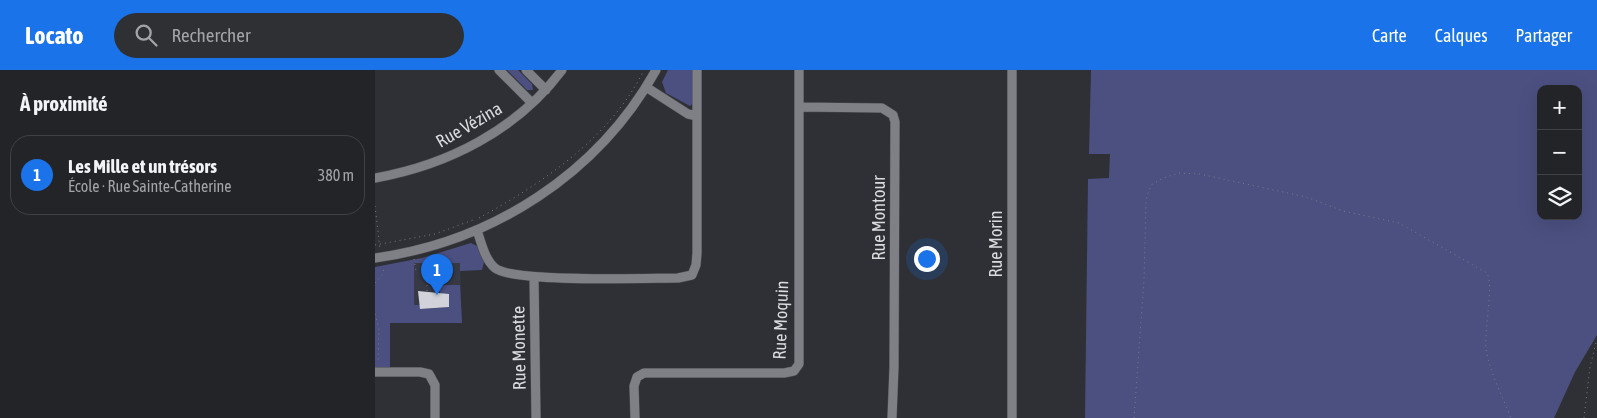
<!DOCTYPE html>
<html lang="fr">
<meta charset="utf-8">
<style>
:root{--surface:#232428;--page:#2f3034;--text:#f1f3f6;--muted:#a3a4a8;--line:#404145;--accent:#1a73e8}
body{margin:0;font-family:"Asap Condensed",sans-serif;background:var(--page);color:var(--text)}
.controls{position:absolute;right:15px;top:15px;display:grid;overflow:hidden;border-radius:10px;box-shadow:0 5px 20px #0002}
.controls button{width:45px;height:45px;display:grid;place-items:center;padding:0;border:0;border-bottom:1px solid var(--line);background:var(--surface);color:var(--text);font:25px sans-serif}
.you{position:absolute;left:551px;top:188px;width:18px;height:18px;margin:-12px;border:4px solid #fff;border-radius:50%;background:#1a73e8;box-shadow:0 0 0 8px #1a73e833}
.badge{display:grid;place-items:center;width:32px;height:32px;border-radius:50%;background:var(--accent);color:#fff;font-size:16px;font-weight:700}
.pin{position:absolute;translate:-50% -41px;filter:drop-shadow(0 1px 2px #0008)}
.pin::after{content:'';position:absolute;top:26px;width:18px;height:15px;background:inherit;clip-path:polygon(0 0,100% 0,50% 100%)}
.list{margin:0;padding:0;list-style:none}
h2{display:flex;justify-content:space-between;align-items:center;height:65px;margin:0;padding:0 20px;font-size:21px}
h2 small{font-size:16px;font-weight:400;color:var(--muted)}
.list li{display:grid;grid-template-columns:32px 1fr auto;gap:15px;align-items:center;box-sizing:border-box;height:80px;margin:0 10px 10px;padding:0 10px;border:1px solid var(--line);border-radius:20px}
.list b{display:block;font-size:19px;white-space:nowrap}
.list p{margin:0;font-size:16px;white-space:nowrap;color:var(--muted)}
.list em{font-size:16px;font-style:normal;color:var(--muted)}
.icon{flex:none;width:28px;height:28px;fill:none;stroke:currentColor;stroke-width:2;stroke-linecap:round;stroke-linejoin:round}
.map{position:relative;flex:none;width:1222px;height:348px;overflow:hidden}
header{display:flex;align-items:center;gap:30px;box-sizing:border-box;height:70px;padding:0 25px;background:var(--accent);color:#fff}
header strong{font-size:24px}
nav{display:flex;gap:28px;margin-inline-start:auto;font-size:18px}
.search{width:350px;height:45px;background:var(--page);display:flex;align-items:center;gap:12px;box-sizing:border-box;padding:0 18px;border-radius:28px;color:var(--muted);font-size:19px}
main{display:flex}
aside{flex:1;background:var(--surface)}
.map>svg:first-child{display:block}
</style>
<header>
<strong>Locato</strong>
<div class="search"><svg class="icon" aria-label="search" viewBox="0 0 24 24"><circle cx="10" cy="10" r="6"/><path d="M15 15l6 6"/></svg>Rechercher</div>
<nav><a>Carte</a><a>Calques</a><a>Partager</a></nav>
</header>
<main>
<aside>
<h2>À proximité<small></small></h2>
<ul class="list">
<li><span class="badge">1</span><div><b>Les Mille et un trésors</b><p>École · Rue Sainte-Catherine</p></div><em>380 m</em></li>
</ul>
</aside>
<div class="map">
<svg width="1222" height="348" viewBox="0 0 1222 348">
<rect width="100%" height="100%" fill="#2f3035"/>
<path fill="#373944" d="M38 193H85L87 253 39 252Z"/>
<path fill="#4b5081" fill-rule="evenodd" d="M132 0H143L157 14 158 20H152Z
M293 0H318V33L315 36 291 23 287 12Z
M716 0H1222V265L1200 302 1179 348H710L713 109 734 108 735 84H714ZM1166 19H1203V146H1166Z
M96 173 102 176 109 192 107 200 85 201V193H39V235H45V239L74 237V224H65V215H85L87 253H15V299H0V197L47 188Z"/>
<path fill="#d2d3da" d="M43 221 74 224V237L45 239Z"/>
<g fill="none" stroke-linecap="round" stroke-linejoin="round">
<g stroke="#4a4b4f" stroke-width="10">
<path id="minor" d="M124 0 157 33
M151 0 171 20
M271 17 313 44 322 46
M424 37 507 38 518 45 520 52 519 297 517 348
M0 108C73 95 142 60 187 0
M102 160C106 172 110 190 120 198 138 213 272 208 303 208L317 205 321 195 322 183V0
M0 188C117 172 223 104 281 0
M159 207 161 348
M0 302H45L54 304 60 315V348
M260 348 259 316 262 307 269 303H409L419 301 424 294V0
M637 348V0"/>
</g>
<path stroke="#7b7c81" stroke-width="1" stroke-dasharray="1 4" stroke-linecap="butt" d="M0 136 5 179
M104 148C168 113 236 67 269 0
M0 175 60 164 98 150
M39 189 41 201
M52 205V221
M0 213 8 204 9 196
M0 244 4 259 3 293
M759 348 769 210 771 129 776 115 788 108 804 103 825 104 931 127 968 141 1024 153 1112 203C1119 217 1109 259 1111 279 1114 300 1128 328 1136 348
M1209 348 1215 297 1222 269"/>
<use href="#minor" stroke="#7f8086" stroke-width="9"/>
</g>
<g text-anchor="middle" stroke-width="5" stroke-linejoin="round" paint-order="stroke">
<g font-size="18" fill="#dadbde" stroke="#2f3035">
<text transform="translate(94 55) rotate(-30)" y="6">Rue Vézina</text>
<text transform="translate(504 148) rotate(-90)" y="6">Rue Montour</text>
<text transform="translate(621 174) rotate(-90)" y="6">Rue Morin</text>
<text transform="translate(406 250) rotate(-88)" y="6">Rue Moquin</text>
<text transform="translate(144 278) rotate(-91)" y="6">Rue Monette</text>
</g>
</g>
</svg>
<div class="controls">
<button>+</button>
<button>−</button>
<button><svg class="icon" aria-label="layers" viewBox="0 0 24 24"><path d="M12 4l9 5-9 5-9-5zM3 14l9 5 9-5"/></svg></button>
</div>
<div class="you"></div>
<div class="pin badge" style="left:62px;top:225px">1</div>
</div>
</main>
